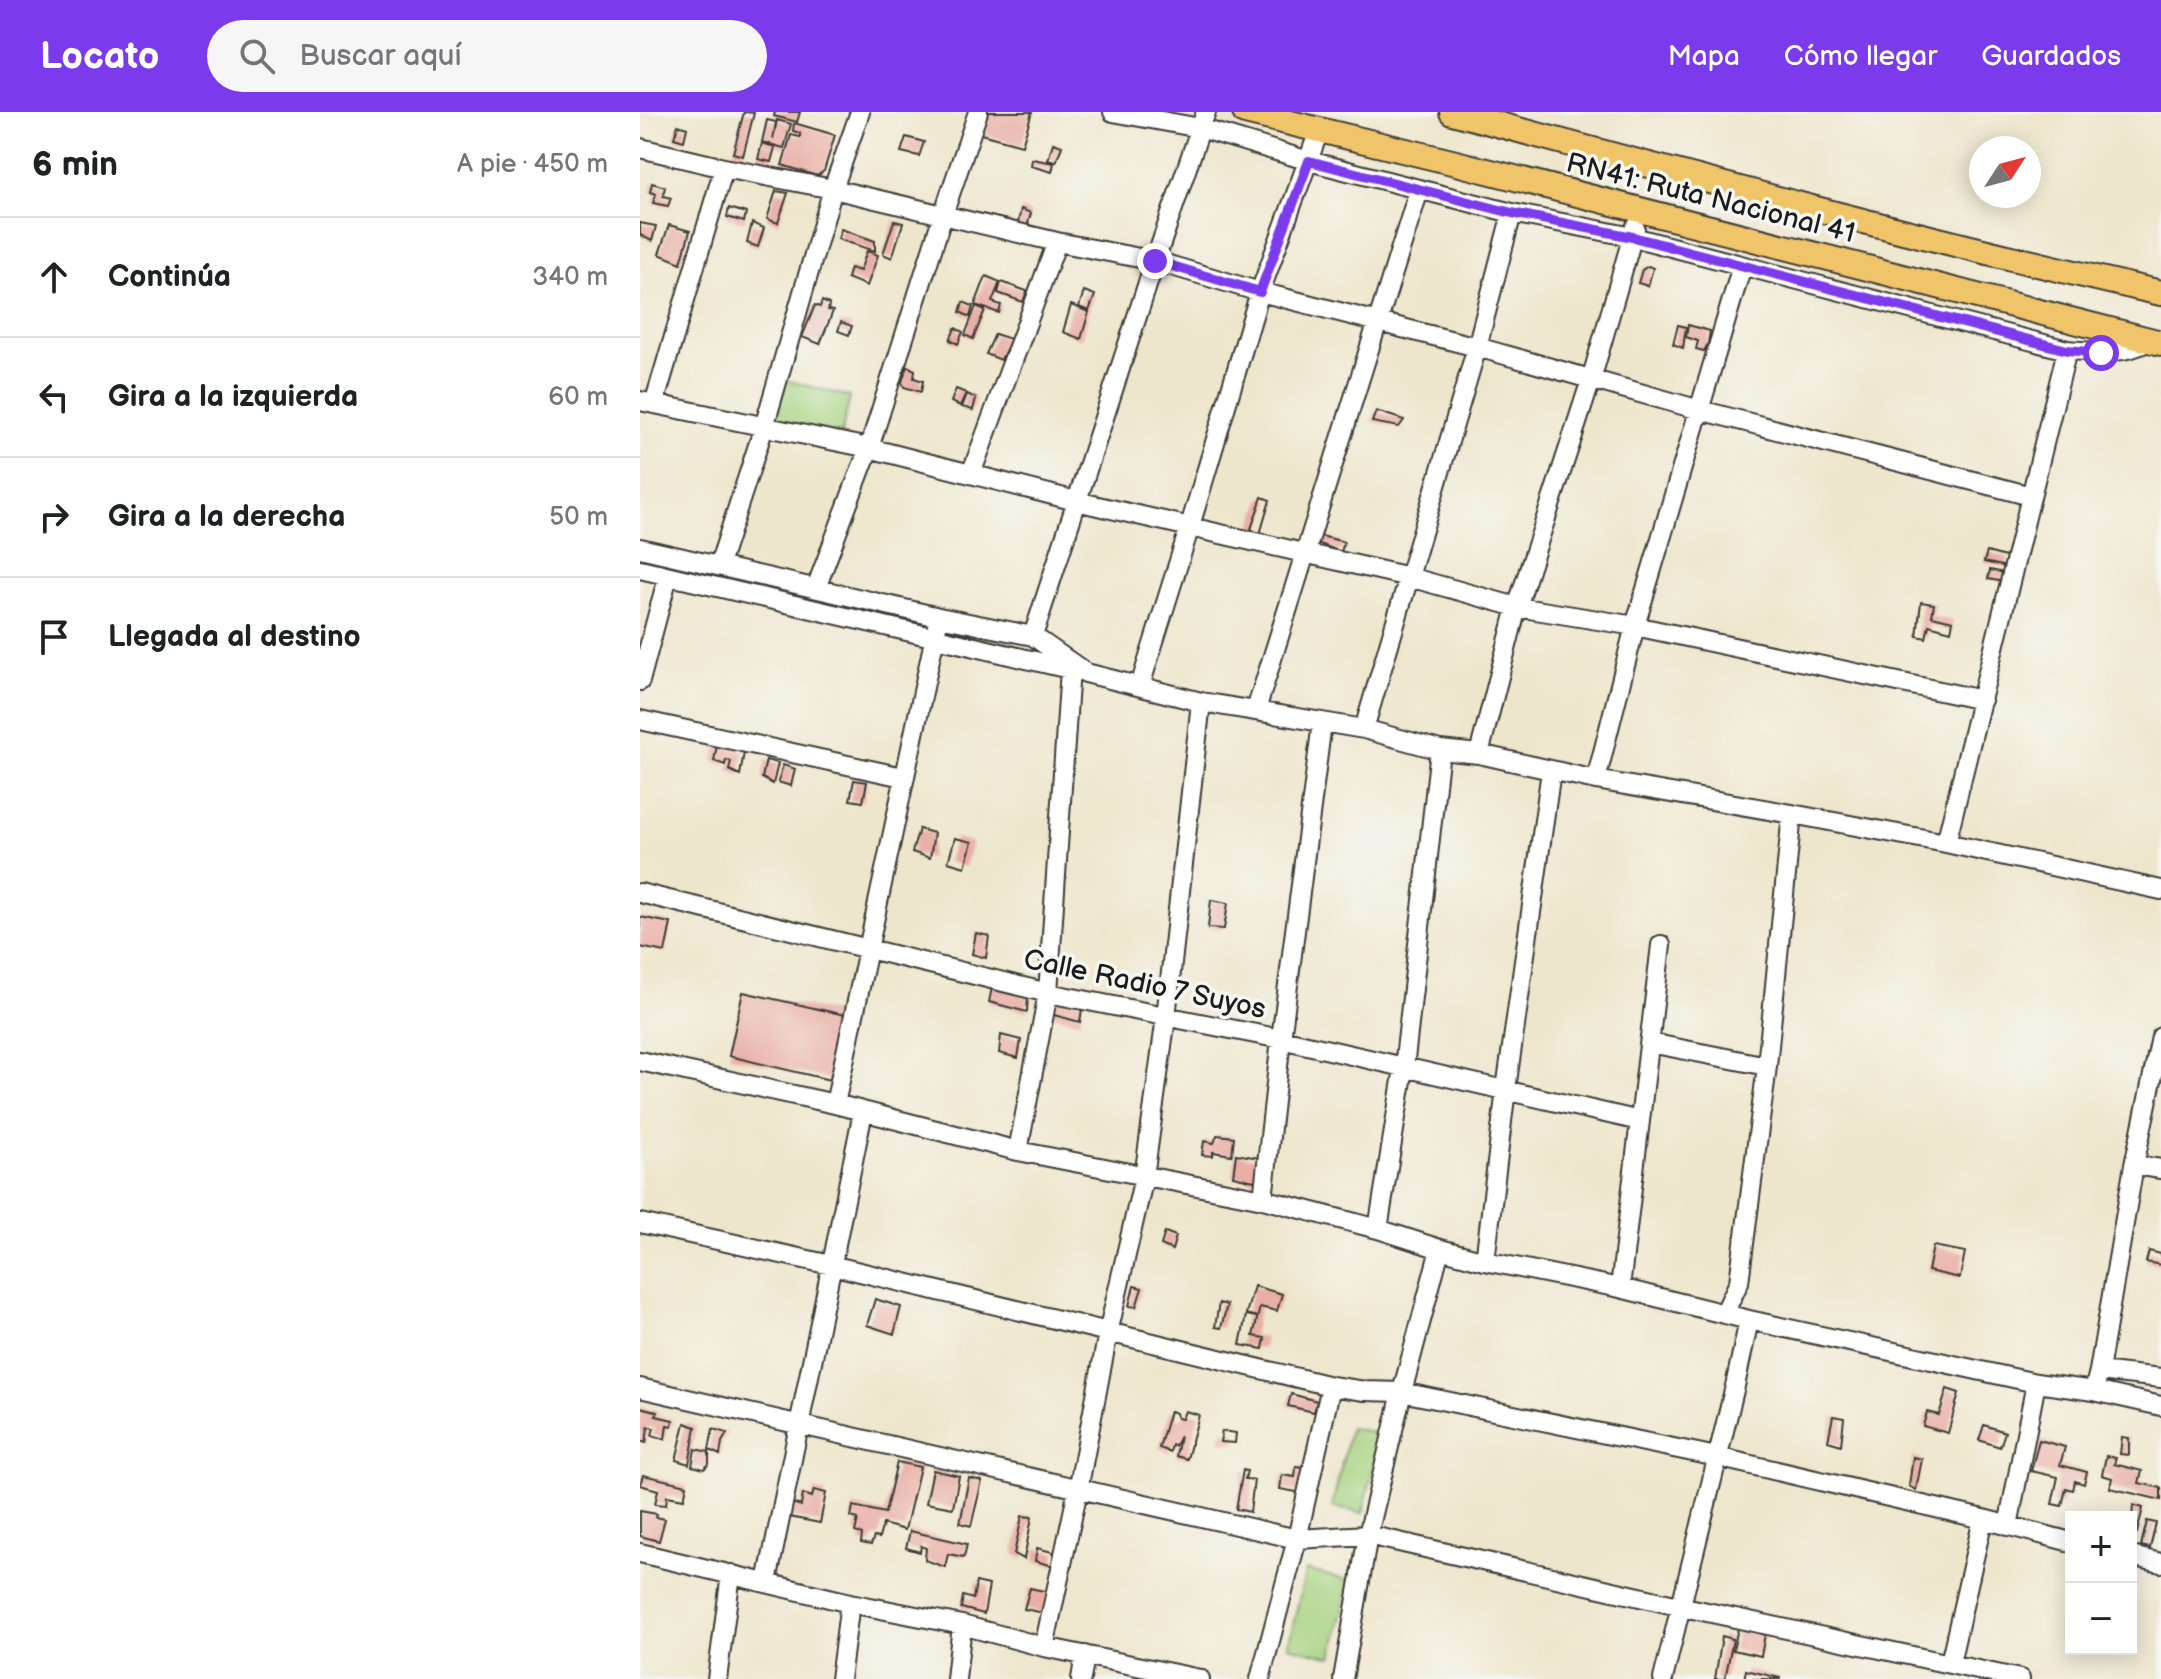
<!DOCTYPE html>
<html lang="es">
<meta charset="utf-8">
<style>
:root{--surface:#fff;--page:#f6f6f6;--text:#202124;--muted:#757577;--line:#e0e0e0;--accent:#7c3aed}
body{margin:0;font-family:"Balsamiq Sans",sans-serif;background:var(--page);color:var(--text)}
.controls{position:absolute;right:24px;bottom:24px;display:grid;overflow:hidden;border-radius:0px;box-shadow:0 4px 20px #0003}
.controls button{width:72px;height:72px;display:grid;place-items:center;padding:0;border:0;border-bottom:2px solid var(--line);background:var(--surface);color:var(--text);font:40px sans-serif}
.compass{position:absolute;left:1329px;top:24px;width:72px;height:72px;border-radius:50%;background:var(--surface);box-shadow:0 4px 20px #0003;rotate:54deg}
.stop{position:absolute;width:24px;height:24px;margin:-18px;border:6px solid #7c3aed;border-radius:50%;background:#fff}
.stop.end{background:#7c3aed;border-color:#fff;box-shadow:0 2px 8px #0008}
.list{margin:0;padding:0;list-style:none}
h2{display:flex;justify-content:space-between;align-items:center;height:104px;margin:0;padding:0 32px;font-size:34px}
h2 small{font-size:26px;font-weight:400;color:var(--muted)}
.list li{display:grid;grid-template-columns:52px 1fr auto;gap:24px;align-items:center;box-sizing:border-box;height:120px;padding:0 32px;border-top:2px solid var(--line)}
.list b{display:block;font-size:30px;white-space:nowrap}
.list em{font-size:26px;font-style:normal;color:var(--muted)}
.icon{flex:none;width:44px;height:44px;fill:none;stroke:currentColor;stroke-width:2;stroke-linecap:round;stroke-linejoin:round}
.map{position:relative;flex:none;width:1521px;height:1567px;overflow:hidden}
header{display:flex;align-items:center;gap:48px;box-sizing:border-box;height:112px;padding:0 40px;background:var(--accent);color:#fff}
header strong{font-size:38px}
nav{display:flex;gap:44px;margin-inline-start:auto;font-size:28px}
.search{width:560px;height:72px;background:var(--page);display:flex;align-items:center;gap:20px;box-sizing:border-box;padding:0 28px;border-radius:44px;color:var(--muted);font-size:30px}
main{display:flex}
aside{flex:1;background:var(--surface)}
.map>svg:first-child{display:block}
</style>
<header>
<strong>Locato</strong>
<div class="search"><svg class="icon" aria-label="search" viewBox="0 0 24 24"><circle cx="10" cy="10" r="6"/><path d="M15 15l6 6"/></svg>Buscar aquí</div>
<nav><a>Mapa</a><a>Cómo llegar</a><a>Guardados</a></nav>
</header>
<main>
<aside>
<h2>6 min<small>A pie · 450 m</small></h2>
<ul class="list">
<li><svg class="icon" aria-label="ahead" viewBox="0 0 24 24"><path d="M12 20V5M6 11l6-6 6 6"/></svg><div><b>Continúa</b></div><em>340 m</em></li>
<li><svg class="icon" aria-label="left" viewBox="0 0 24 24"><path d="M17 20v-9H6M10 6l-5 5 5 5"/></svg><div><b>Gira a la izquierda</b></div><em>60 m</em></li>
<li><svg class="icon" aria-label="right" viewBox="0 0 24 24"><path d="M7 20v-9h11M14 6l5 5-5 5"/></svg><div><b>Gira a la derecha</b></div><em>50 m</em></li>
<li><svg class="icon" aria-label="arrive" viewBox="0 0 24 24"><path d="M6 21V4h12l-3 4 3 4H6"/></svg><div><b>Llegada al destino</b></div></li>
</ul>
</aside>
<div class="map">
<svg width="1521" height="1567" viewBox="0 0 1521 1567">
<rect width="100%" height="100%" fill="#f6f6f2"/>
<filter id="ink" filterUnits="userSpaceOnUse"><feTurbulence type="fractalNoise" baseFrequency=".0125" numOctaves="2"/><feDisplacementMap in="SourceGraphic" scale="16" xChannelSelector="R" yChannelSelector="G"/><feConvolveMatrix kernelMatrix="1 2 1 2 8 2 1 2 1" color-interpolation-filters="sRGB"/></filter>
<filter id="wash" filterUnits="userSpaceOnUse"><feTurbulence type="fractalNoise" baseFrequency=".006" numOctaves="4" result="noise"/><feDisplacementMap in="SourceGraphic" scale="32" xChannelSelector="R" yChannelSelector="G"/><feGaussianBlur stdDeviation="1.8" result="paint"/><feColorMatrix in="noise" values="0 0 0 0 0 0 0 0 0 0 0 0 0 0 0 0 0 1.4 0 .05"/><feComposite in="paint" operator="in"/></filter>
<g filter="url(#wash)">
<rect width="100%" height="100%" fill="#eee6cc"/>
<path fill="#a5d17d" stroke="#60764c" stroke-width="2" d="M146 268 210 285 201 323 137 307Z
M710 1316 741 1322 723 1401 692 1395Z
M666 1458 710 1469 692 1545 648 1534Z"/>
<g id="blocks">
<path fill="#e9aea5" d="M104 0 114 1 103 44 93 41Z
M135 0H160L157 10 134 4Z
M345 0H392L382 33 337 21Z
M127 8 136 10 133 27 137 8 151 12 144 36 122 30Z
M154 11 195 23 184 59 177 64 142 53 151 23 160 25V21L153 19Z
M38 13 47 16 44 29 34 26Z
M266 25 284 30 279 44 261 40Z
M122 31 135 35 131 50 118 47Z
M413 31 422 34 416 50 408 48Z
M392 47 414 51 412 60 391 54Z
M12 71 25 75 23 84 31 86 28 94 13 91 16 82 10 80Z
M136 79 148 81 138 111 127 107Z
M89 96 106 101 104 110 87 105Z
M381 97 391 101 386 118 377 115Z
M254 109 263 111 252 146 243 142Z
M0 111 16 114 12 129 0 123Z
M112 111 124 116 118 135 107 131Z
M29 113 50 119 41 151 19 142Z
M201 117 235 129V139L198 127Z
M227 139 238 143 227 174 207 166 210 156 220 159Z
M1008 154 1013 156 1008 174 998 171 1002 158Z
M346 164 360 170 352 190 361 193 359 201 335 193Z
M361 170 387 179 383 190 358 181Z
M444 179 455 183 449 199 439 195Z
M182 189 189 192 188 198 193 199 180 232 162 225 175 193 180 195Z
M323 190 333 194 330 205 320 200Z
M431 193 449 200 441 227 423 220Z
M336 194 345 198 333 227 325 223Z
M201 210 212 214 209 223 198 219Z
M1038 213 1046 215 1043 236 1033 232Z
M1048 213 1070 219 1068 232 1064 239 1056 237 1058 229 1046 225Z
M315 216 323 220 318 232 310 228Z
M355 222 371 227 361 248 346 242Z
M267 254 275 258 274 266 283 269 281 280 264 275 262 270Z
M316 277 326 281 320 294 311 290Z
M327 282 336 286 333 298 322 295Z
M736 299 764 308 759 315 732 310Z
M622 385 630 388 620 422 611 417Z
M677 423 704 430 701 440 677 431Z
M1347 440 1369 446 1367 455 1344 450Z
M1350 458 1365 461 1364 470 1348 467Z
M1281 490 1294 492 1292 504 1313 509 1311 519 1289 513 1286 526 1277 524Z
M77 632 104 640 100 663 89 658 91 649 86 648 85 653 74 649Z
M126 648 138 651 133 672 122 666Z
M143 653 155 657 151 674 138 670Z
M214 668 227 670 223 690 210 688Z
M279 717 294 721 290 746 272 740Z
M315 726 332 730 325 755 308 750Z
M571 788 588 791 584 817 568 816Z
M0 805 31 811 25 840 0 835Z
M336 821 349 824 346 846 332 842Z
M353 871 388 882 387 900 349 890Z
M103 880 205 903 190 968 89 944Z
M411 886 443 890 440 910 410 902Z
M361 923 381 928 378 946 359 941Z
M577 1023 594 1025 592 1043 573 1040V1044L562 1043 564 1029 574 1031Z
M596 1042 625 1047 622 1065 614 1069 593 1064Z
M525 1120 536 1124 532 1138 521 1133Z
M1293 1134 1325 1140 1320 1166 1288 1159Z
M1509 1139 1521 1142V1153L1506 1150Z
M494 1174 502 1176 496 1195 489 1194Z
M614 1174 642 1182 637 1199 620 1195 613 1224 625 1226 623 1237 600 1233 606 1203 617 1205 606 1202Z
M235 1187 261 1195 254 1222 227 1213Z
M579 1191 587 1193 581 1216 575 1215Z
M1307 1277 1319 1281 1308 1321 1283 1314 1287 1300 1299 1303Z
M651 1282 677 1289 674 1300 648 1294Z
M0 1295 16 1299 18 1300 16 1304 33 1308 32 1314 27 1313 25 1327 12 1323 14 1316 8 1315 6 1331 0 1329Z
M530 1299 536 1301 537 1306 542 1307 545 1299 559 1303 547 1347 536 1344 540 1324 535 1334 532 1333 530 1340 519 1336Z
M1193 1304 1204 1306 1201 1333 1188 1329Z
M45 1311 56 1315 49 1352 36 1348Z
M1344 1313 1365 1320 1360 1335 1339 1328Z
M73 1317 87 1321 82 1330 80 1343 69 1338Z
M582 1319 596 1321 595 1331 580 1330Z
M1482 1325 1489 1326V1343L1480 1342Z
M1399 1328 1425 1335 1420 1353 1447 1360 1444 1372 1435 1369 1433 1378 1426 1376 1422 1394 1412 1392 1418 1365 1391 1359Z
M55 1337 69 1340V1352L64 1357 52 1354Z
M1466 1344 1476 1346 1474 1352 1502 1359 1499 1371 1521 1376V1388L1470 1376 1472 1366 1462 1363Z
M1273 1345 1282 1347 1276 1378 1269 1374Z
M257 1350 280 1355 265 1418 243 1412 239 1426 234 1425 231 1433 221 1431 222 1422 215 1420 218 1407 211 1405 213 1394 245 1401Z
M656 1355 665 1356 662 1381 640 1377 642 1363 655 1365Z
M293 1358 319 1364 313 1396 286 1391Z
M603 1358 607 1359 605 1367 614 1368 610 1400 596 1397Z
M3 1363 47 1373 44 1387 27 1384 26 1393 15 1392 18 1378 0 1373Z
M329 1366 342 1369 331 1414 320 1411Z
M174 1378 186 1381 180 1411 149 1405 152 1391 161 1394 163 1382 172 1385Z
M1493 1393 1503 1396 1497 1421 1491 1419Z
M0 1399 17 1402 16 1405 25 1407 19 1429 0 1424Z
M382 1404 392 1405 384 1447 374 1442Z
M1507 1409 1516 1411 1510 1436 1501 1434Z
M270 1419 327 1432 324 1445 308 1442 305 1455 285 1448 286 1436 281 1434 280 1440 266 1436Z
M397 1436 416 1441 414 1454 395 1449Z
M336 1470 349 1473 344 1502 321 1496 323 1484 333 1487Z
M390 1476 408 1480 404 1501 384 1497Z
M1098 1516 1125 1522 1121 1544 1093 1538Z
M1082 1524 1093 1527 1085 1567H1075Z
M1106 1558 1140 1566V1567H1104Z"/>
</g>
</g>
<g filter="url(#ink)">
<use href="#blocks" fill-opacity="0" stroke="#3c3a36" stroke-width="2"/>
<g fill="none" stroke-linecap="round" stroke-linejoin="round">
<g stroke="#3c3a36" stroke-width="22">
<path id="minor" d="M473 0 560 16 669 49 872 101 837 235 724 617
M0 36 84 56 193 77 417 130 515 149 620 180 837 235 1060 298 1391 384
M872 101 993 125 1427 238C1456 240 1483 243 1509 229
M0 289 229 336 436 389 769 465 877 495 995 514 1342 588
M14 292 84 56
M331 362 417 130
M0 436 299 505 393 524 446 561 561 590 724 617 800 638 839 642 956 668 1152 702 1306 731 1521 778
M79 453 124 315 193 77 220 0
M0 457 438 559
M176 476 229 336 303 103 338 0
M393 524 515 149 566 0
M0 569 28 464
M500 574 550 414 620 180 679 19
M616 598 779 78
M0 608 263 665
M839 642 877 495 951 268 995 116
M956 668 995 514 1102 154
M1306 731 1427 238
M0 781 408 881 641 927 1000 1009
M1010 931 1127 954
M0 949 195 992 378 1039 623 1087 738 1117 800 1137 845 1149 980 1176 1109 1208 1396 1271 1454 1279 1459 1259 1521 1266
M195 992 299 505
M378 1039 408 881 430 557
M1494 1053 1521 1057
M623 1087 641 927 682 611
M0 1111 191 1153 691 1274 725 1279 762 1280 1077 1345 1343 1407 1431 1430
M738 1117 764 956 800 638
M845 1149 866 977 911 659
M980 1176 1021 833
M1084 1202 1099 1170 1127 954 1152 702
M1459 1259 1494 1053 1521 925
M0 1276 657 1427 728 1423 1039 1494 1380 1567
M1454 1279 1521 1294
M1368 1414 1396 1271
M0 1441 210 1491 322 1513 404 1535 560 1567
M1491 1444 1521 1451
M127 1470 223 1000
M404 1535 438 1378 468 1221 504 1065 526 905 561 590
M1310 1551 1343 1407
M77 1567 91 1462
M200 1567 210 1491
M316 1567 322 1513
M441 1567 445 1543
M620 1567 657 1427 691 1274
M703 1567 728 1423 762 1280 800 1137
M1023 1567 1095 1274 1109 1208"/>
</g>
<g stroke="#3c3a36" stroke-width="28">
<path id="major" d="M605 0 816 51 1521 231
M812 0C1048 64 1283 127 1521 181"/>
</g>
<use href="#minor" stroke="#fff" stroke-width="18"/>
<use href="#major" stroke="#f0c469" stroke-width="24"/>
</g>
</g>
<g fill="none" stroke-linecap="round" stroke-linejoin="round" filter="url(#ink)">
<path stroke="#7c3aed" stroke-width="10" d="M515 149 620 180 669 49 872 101 993 125 1427 238 1461 241"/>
</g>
<g text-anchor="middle" stroke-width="7" stroke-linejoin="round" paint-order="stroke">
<g font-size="28" fill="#1c1c1c" stroke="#f6f6f2">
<text transform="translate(1071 85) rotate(14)" y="10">RN41: Ruta Nacional 41</text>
<text transform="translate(505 871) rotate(12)" y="10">Calle Radio 7 Suyos</text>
</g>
</g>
</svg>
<div class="controls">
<button>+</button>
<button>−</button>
</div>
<svg class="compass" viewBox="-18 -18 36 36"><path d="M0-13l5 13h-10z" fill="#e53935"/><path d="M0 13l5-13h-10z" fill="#757577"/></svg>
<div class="stop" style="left:1461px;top:241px"></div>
<div class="stop end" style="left:515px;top:149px"></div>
</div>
</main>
